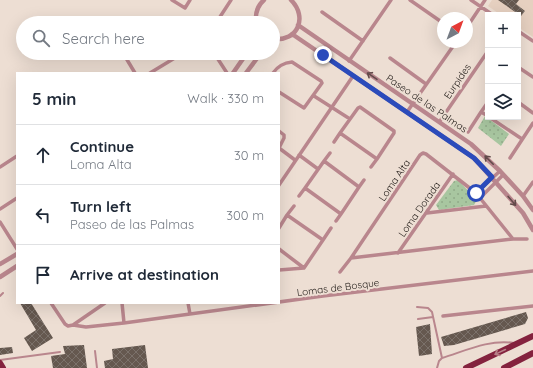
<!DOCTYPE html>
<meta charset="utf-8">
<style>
:root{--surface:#fff;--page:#f6f6f7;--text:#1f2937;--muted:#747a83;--line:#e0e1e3}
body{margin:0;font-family:Quicksand,sans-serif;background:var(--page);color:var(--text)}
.controls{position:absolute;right:12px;top:12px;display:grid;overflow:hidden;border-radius:0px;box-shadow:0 4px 16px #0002}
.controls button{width:36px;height:36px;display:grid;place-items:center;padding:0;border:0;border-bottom:1px solid var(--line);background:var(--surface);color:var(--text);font:20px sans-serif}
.compass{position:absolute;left:437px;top:12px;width:36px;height:36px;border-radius:50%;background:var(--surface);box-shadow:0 4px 16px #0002;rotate:41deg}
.stop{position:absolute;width:12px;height:12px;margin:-9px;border:3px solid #2b4bbb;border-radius:50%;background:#fff}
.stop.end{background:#2b4bbb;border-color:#fff;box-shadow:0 1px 4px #0008}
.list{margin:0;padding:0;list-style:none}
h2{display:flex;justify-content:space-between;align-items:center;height:52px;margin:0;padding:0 16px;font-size:17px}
h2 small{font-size:13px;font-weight:400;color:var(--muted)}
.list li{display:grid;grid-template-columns:26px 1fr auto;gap:12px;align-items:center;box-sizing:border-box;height:60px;padding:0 16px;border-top:1px solid var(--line)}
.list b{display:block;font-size:15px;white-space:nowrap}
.list p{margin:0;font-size:13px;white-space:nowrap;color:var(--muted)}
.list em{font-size:13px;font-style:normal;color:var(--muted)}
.icon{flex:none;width:22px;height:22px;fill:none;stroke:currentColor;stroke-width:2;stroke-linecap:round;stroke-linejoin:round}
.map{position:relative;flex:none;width:533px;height:368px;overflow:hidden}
.search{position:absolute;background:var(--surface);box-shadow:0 4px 16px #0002;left:16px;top:16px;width:264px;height:44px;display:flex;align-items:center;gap:10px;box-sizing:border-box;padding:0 14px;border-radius:22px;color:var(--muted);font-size:15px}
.panel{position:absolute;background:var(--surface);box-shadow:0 4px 16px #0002;left:16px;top:72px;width:264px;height:232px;border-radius:0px}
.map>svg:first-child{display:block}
</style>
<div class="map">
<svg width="533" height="368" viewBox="0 0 533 368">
<defs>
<pattern id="park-dots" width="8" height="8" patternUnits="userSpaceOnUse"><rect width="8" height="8" fill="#a8c6a0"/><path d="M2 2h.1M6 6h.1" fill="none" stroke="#91aa89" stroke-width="1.8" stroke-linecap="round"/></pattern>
<pattern id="building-cross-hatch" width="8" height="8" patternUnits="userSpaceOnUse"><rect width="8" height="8" fill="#65584f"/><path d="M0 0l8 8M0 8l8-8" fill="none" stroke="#7b716a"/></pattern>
</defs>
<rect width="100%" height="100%" fill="#edded3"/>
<path fill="#e6d0c0" d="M492 0H533V37L518 27V15H501L488 6Z"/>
<path fill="url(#park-dots)" d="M485 116 509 134 501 146 478 128Z
M458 180 477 200 474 205 439 210 436 205 454 181Z"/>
<path fill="url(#building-cross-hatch)" d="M498 0H519L516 4 525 11 521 16Z
M20 303H31L53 338 32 351 24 338 36 330Z
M526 312 528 318 525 324 454 345 444 346 441 337Z
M430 324 432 354 419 356 416 327Z
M84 345 87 368H53L51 356 65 354 63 346Z
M145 345 148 368H105L104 361 113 359 112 349Z
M12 347 13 353 0 355V348Z"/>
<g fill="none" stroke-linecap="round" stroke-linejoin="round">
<path stroke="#b9868d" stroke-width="2" d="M0 296 3 293
M417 307 428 308 432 312 442 358 439 361 437 368
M418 319 433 317
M95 351 97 368
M442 358C465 351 489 339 514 343
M0 360 60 352"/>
<path stroke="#b9868d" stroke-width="3.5" d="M172 0 185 8 190 0
M410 0 443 23
M471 0 493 15
M322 12 363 41
M216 23 231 0
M467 27 485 0
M518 31 533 41
M123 53 135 73
M214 53 227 73
M390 58 426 84
M349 61 391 0
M518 67 533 77
M150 73 183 53
M273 73C278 66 283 63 292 62L321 81 322 83 304 108 279 92
M314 96 350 119
M488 102 481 112 488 116
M518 102 533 113
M360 107 394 131V133L377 159 340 133 358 108Z
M407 112 456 42
M489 117 522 139
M440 121 488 51
M279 131 284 135V138L279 148
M468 132 481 112
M334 142 340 133
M279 148 295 160
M299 155 318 169
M510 158 533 123
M324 161 359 187 341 214 305 188Z
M324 161 330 153
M0 167 17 156
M371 167 377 159
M500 171 476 193 426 154 423 153 420 155 351 258 513 239 480 198 503 175
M279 185 353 76
M359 187 364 180
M299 196 305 188
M523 196 533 182
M0 209 17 198
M427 213 486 206
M287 215 294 206
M336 221 341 214
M0 222 17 249
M279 228 287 215 323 240 304 268 279 249
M513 239H527
M323 240 331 228
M398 253 453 174
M279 270 304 268
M340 272 351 258
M51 303 65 324 68 326 73 325 105 303
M122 303 124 323
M188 303 190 314
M443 316 533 306
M73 325 86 327 124 323 323 296 533 271"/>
<path stroke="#b9868d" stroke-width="4.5" d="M256 23C255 14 257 6 264 0
M298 25 471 144 500 171 523 196 533 210
M292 34 474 158 523 213 533 230
M273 39C298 42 308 17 291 0
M233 73 247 53
M246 73 261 53
M0 264 17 254
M0 277 17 266"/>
<path stroke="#84223e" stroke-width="6" d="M0 363 3 368
M466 368 533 336
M504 368 533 353"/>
</g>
<defs><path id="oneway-shaft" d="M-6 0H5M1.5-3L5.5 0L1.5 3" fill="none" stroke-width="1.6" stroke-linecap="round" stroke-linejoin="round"/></defs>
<g stroke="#624a4a">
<use href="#oneway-shaft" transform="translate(372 76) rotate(-146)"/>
<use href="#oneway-shaft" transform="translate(489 160) rotate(-135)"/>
<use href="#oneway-shaft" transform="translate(512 201) rotate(50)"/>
</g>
<use stroke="#b88088" href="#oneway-shaft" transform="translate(500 352) rotate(155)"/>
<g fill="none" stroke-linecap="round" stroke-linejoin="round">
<path stroke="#2b4bbb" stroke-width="5" d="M323 55 474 158 492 177 476 193"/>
</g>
<g text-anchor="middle" stroke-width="4" stroke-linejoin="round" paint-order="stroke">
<g font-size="10" fill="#28221e" stroke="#edded3">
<text transform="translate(457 81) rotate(-56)" y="4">Eurpides</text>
<text transform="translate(427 103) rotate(34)" y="4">Paseo de las Palmas</text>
<text transform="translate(394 180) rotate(-56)" y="4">Loma Alta</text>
<text transform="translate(419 209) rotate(-55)" y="4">Loma Dorada</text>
<text transform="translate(338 287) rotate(-7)" y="4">Lomas de Bosque</text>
</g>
</g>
</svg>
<div class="controls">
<button>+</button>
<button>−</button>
<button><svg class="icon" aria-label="layers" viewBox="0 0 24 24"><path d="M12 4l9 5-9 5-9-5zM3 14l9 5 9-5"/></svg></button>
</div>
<svg class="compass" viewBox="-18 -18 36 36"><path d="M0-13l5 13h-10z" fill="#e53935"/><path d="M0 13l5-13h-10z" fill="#747a83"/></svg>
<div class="stop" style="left:476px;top:193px"></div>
<div class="stop end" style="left:323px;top:55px"></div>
<div class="search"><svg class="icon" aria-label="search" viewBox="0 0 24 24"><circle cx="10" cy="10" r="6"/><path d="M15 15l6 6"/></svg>Search here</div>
<section class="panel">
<h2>5 min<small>Walk · 330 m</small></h2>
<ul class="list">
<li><svg class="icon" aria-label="ahead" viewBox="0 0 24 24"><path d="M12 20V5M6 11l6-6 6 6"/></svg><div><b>Continue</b><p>Loma Alta</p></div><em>30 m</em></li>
<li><svg class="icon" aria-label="left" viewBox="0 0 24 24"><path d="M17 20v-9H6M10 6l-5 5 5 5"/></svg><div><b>Turn left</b><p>Paseo de las Palmas</p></div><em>300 m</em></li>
<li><svg class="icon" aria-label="arrive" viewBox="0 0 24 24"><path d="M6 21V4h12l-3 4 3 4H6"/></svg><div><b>Arrive at destination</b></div></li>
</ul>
</section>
</div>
